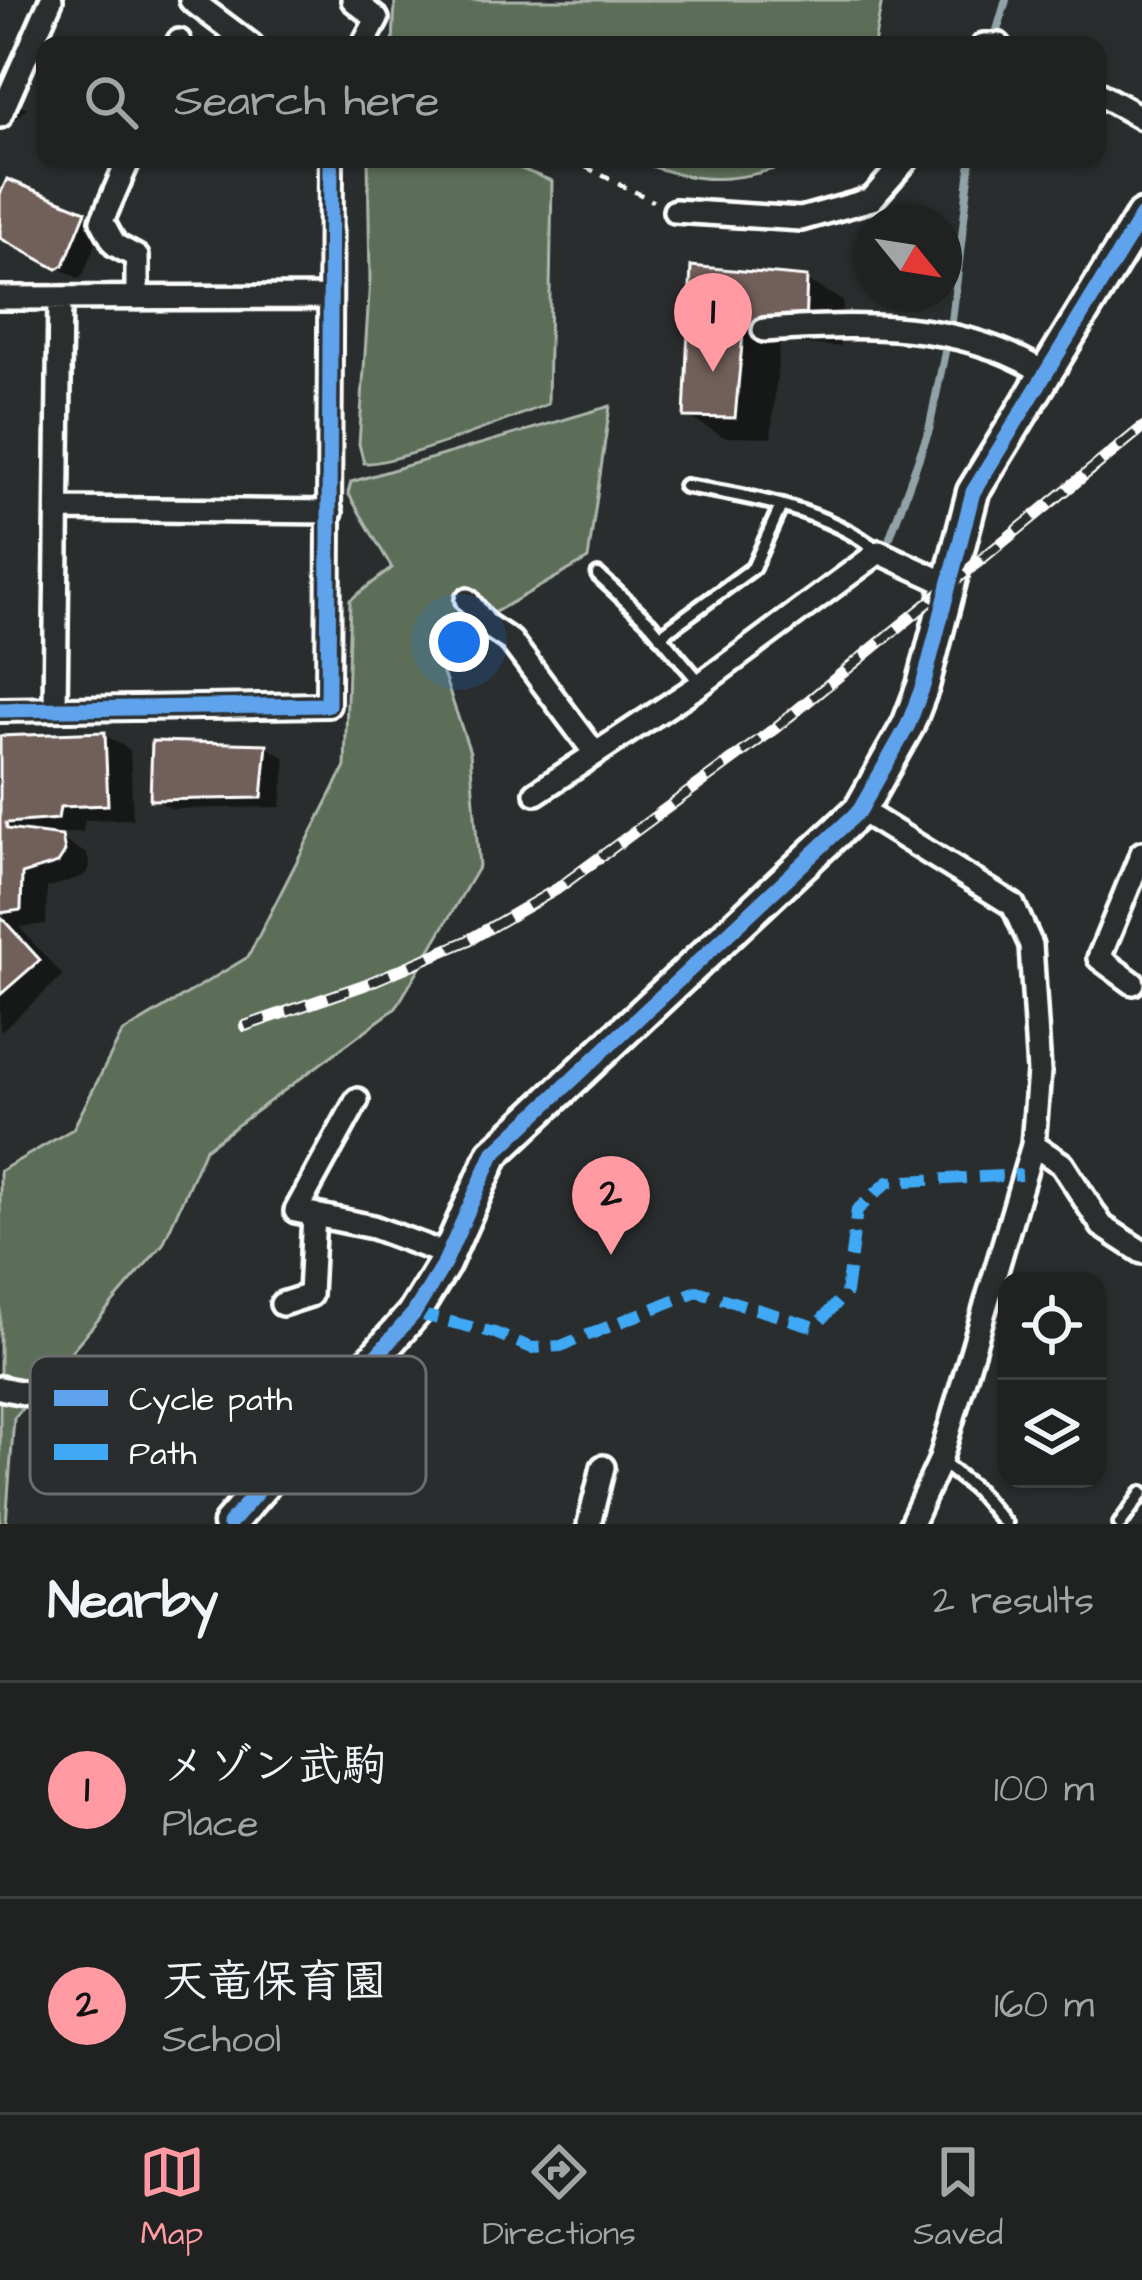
<!DOCTYPE html>
<meta charset="utf-8">
<style>
:root{--surface:#202222;--page:#2d2f2f;--text:#f1f3f6;--muted:#a2a4a5;--line:#3d3f40;--accent:#ff9aa2}
body{margin:0;font-family:"Architects Daughter","Klee One",sans-serif;background:var(--page);color:var(--text)}
.controls{position:absolute;right:36px;bottom:36px;display:grid;overflow:hidden;border-radius:24px;box-shadow:0 3px 9px #0004}
.controls button{width:108px;height:108px;display:grid;place-items:center;padding:0;border:0;border-bottom:3px solid var(--line);background:var(--surface);color:var(--text);font:60px sans-serif}
.compass{position:absolute;left:854px;top:204px;width:108px;height:108px;border-radius:50%;background:var(--surface);box-shadow:0 3px 9px #0004;rotate:120deg}
.you{position:absolute;left:459px;top:642px;width:42px;height:42px;margin:-30px;border:9px solid #fff;border-radius:50%;background:#1a73e8;box-shadow:0 0 0 18px #1a73e833}
.badge{display:grid;place-items:center;width:78px;height:78px;border-radius:50%;background:var(--accent);color:#111;font-size:39px;font-weight:700}
.pin{position:absolute;translate:-50% -99px;filter:drop-shadow(0 3px 6px #0008)}
.pin::after{content:'';position:absolute;top:63px;width:42px;height:36px;background:inherit;clip-path:polygon(0 0,100% 0,50% 100%)}
.list{margin:0;padding:0;list-style:none}
h2{display:flex;justify-content:space-between;align-items:center;height:156px;margin:0;padding:0 48px;font-size:51px}
h2 small{font-size:39px;font-weight:400;color:var(--muted)}
.list li{display:grid;grid-template-columns:78px 1fr auto;gap:36px;align-items:center;box-sizing:border-box;height:216px;padding:0 48px;border-top:3px solid var(--line)}
.list b{display:block;font-size:45px;white-space:nowrap}
.list p{margin:0;font-size:39px;white-space:nowrap;color:var(--muted)}
.list em{font-size:39px;font-style:normal;color:var(--muted)}
.icon{flex:none;width:66px;height:66px;fill:none;stroke:currentColor;stroke-width:2;stroke-linecap:round;stroke-linejoin:round}
.map{position:relative;flex:none;width:1142px;height:1524px;overflow:hidden}
.search{position:absolute;background:var(--surface);box-shadow:0 3px 9px #0004;left:36px;right:36px;top:36px;height:132px;display:flex;align-items:center;gap:30px;box-sizing:border-box;padding:0 42px;border-radius:24px;color:var(--muted);font-size:45px}
.sheet{height:588px;background:var(--surface)}
nav{display:flex;justify-content:space-around;align-items:center;box-sizing:border-box;height:168px;border-top:3px solid var(--line);background:var(--surface);font-size:33px;color:var(--muted)}
nav a{display:grid;justify-items:center;gap:6px}
nav .on{color:var(--accent)}
.map>svg:first-child{display:block}
</style>
<div class="map">
<svg width="1142" height="1524" viewBox="0 0 1142 1524">
<rect width="100%" height="100%" fill="#2a2d2e"/>
<filter id="ink" filterUnits="userSpaceOnUse"><feTurbulence type="fractalNoise" baseFrequency=".00833" numOctaves="2"/><feDisplacementMap in="SourceGraphic" scale="24" xChannelSelector="R" yChannelSelector="G"/><feConvolveMatrix kernelMatrix="1 2 1 2 8 2 1 2 1" color-interpolation-filters="sRGB"/></filter>
<g filter="url(#ink)">
<path fill="#5b6e59" stroke="#adb6ac" stroke-width="3" d="M395 0H882L874 45H393Z
M368 159H496L552 181 548 404C515 417 391 466 364 463L359 444 370 279Z
M631 159H812C730 181 712 189 631 159Z
M610 406 588 559 434 647 470 752 479 866 396 1008 205 1149 163 1244 14 1418 6 1524H0V1171L73 1129 122 1033 248 957 345 767 350 600 392 568 348 493 351 482Z"/>
<path fill="#0007" d="M0 90 27 108 12 124 0 117Z
M0 202 84 214 103 225 83 275 78 278 0 237Z
M694 270 806 280 843 301 841 347 780 342 771 438 724 437 687 416Z
M105 735 130 750 133 819 85 820 83 832 52 834 87 854 90 867 84 876 47 888 46 924 19 927 63 976 0 1032V739Z
M267 747 286 758 281 807 172 809 153 798Z"/>
<g fill="none" stroke-linecap="round" stroke-linejoin="round">
<path stroke="#91a3a7" stroke-width="8" d="M993 44 1006 0
M952 321 971 159
M890 537 929 430 946 347"/>
</g>
<path fill="#715f5a" stroke="#fff" stroke-width="3" d="M7 179 86 211 64 265 57 269 0 238V194Z
M691 266 807 277 805 327 744 323 735 418 684 417Z
M105 732 108 805 60 807 58 819 6 823 7 829 62 836 65 852 58 863 22 874 21 910 0 913V736Z
M152 741 267 744 262 798 150 800Z
M0 916 40 960 0 995Z"/>
<g fill="none" stroke-linecap="round" stroke-linejoin="round">
<g stroke="#fff" stroke-width="20">
<path id="lane" d="M685 486C749 496 828 510 879 552
M598 575 649 622 701 684
M660 636 753 568 781 506
M940 1461 975 1489 1005 1524
M1120 1524 1142 1493"/>
</g>
<g stroke="#fff" stroke-width="30">
<path id="street" d="M191 0 251 45
M353 0 377 19 363 45
M177 45 179 41
M984 45H999
M1097 93 1142 118
M0 116 51 0
M129 159 102 221 115 245 137 257V298
M675 211 801 219 872 199 907 159
M0 298 330 297
M764 330C858 324 960 320 1043 372
M59 509 331 512
M467 600 485 624 511 641 595 753
M55 709 60 298
M0 710 328 705 331 159
M536 793 701 684 879 552 948 584
M860 810 1013 905 1031 945 1039 1072 1033 1145 940 1461 911 1524
M1133 983 1099 958 1142 853
M357 1100 296 1211 373 1227 448 1255
M1033 1145 1062 1164 1102 1226 1142 1252
M282 1304 310 1295 314 1214
M0 1388 67 1402 275 1472
M589 1524 603 1467"/>
</g>
<g stroke="#fff" stroke-width="39">
<path id="secondary" d="M229 1524 414 1313 444 1264 493 1154 860 810 908 725 923 686 973 492 1142 216"/>
</g>
<path stroke="#fff" stroke-width="4.5" stroke-dasharray="9 9" stroke-linecap="butt" d="M570 159 653 201"/>
<use href="#lane" stroke="#2a2d2e" stroke-width="10"/>
<use href="#street" stroke="#2a2d2e" stroke-width="21"/>
<use href="#secondary" stroke="#2a2d2e" stroke-width="30"/>
<g stroke="#fff" stroke-width="12">
<path id="rail" d="M245 1026 364 985 467 941 557 889 774 729 1142 428"/>
</g>
<use href="#rail" stroke="#2a2d2e" stroke-width="8" stroke-dasharray="22" stroke-linecap="butt"/>
<path stroke="#3fa9f5" stroke-width="12" stroke-dasharray="24 12" stroke-linecap="butt" d="M414 1313 495 1333 532 1348 561 1346 697 1291 815 1327 846 1293 857 1210 888 1182 1022 1175"/>
<g stroke="#2a2d2e" stroke-width="22">
<path id="cycleway" d="M0 710 328 705 331 159
M229 1524 414 1313 444 1264 493 1154 860 810 908 725 923 686 973 492 1142 216"/>
</g>
<use href="#cycleway" stroke="#60a3ed" stroke-width="15"/>
</g>
</g>
<rect x="30" y="1356" width="396" height="138" rx="18" fill="#2a2d2e" stroke="#6a6c6d" stroke-width="3"/>
<rect x="54" y="1390" width="54" height="16" fill="#60a3ed"/>
<rect x="54" y="1444" width="54" height="16" fill="#3fa9f5"/>
<g font-size="33" fill="#fff">
<text x="129" y="1410">Cycle path</text>
<text x="129" y="1464">Path</text>
</g>
</svg>
<div class="controls">
<button><svg class="icon" aria-label="locate" viewBox="0 0 24 24"><circle cx="12" cy="12" r="6"/><path d="M12 2v4M12 18v4M2 12h4M18 12h4"/></svg></button>
<button><svg class="icon" aria-label="layers" viewBox="0 0 24 24"><path d="M12 4l9 5-9 5-9-5zM3 14l9 5 9-5"/></svg></button>
</div>
<svg class="compass" viewBox="-18 -18 36 36"><path d="M0-13l5 13h-10z" fill="#e53935"/><path d="M0 13l5-13h-10z" fill="#a2a4a5"/></svg>
<div class="you"></div>
<div class="pin badge" style="left:713px;top:372px">1</div>
<div class="pin badge" style="left:611px;top:1255px">2</div>
<div class="search"><svg class="icon" aria-label="search" viewBox="0 0 24 24"><circle cx="10" cy="10" r="6"/><path d="M15 15l6 6"/></svg>Search here</div>
</div>
<section class="sheet">
<h2>Nearby<small>2 results</small></h2>
<ul class="list">
<li><span class="badge">1</span><div><b>メゾン武駒</b><p>Place</p></div><em>100 m</em></li>
<li><span class="badge">2</span><div><b>天竜保育園</b><p>School</p></div><em>160 m</em></li>
</ul>
</section>
<nav>
<a class="on"><svg class="icon" aria-label="map" viewBox="0 0 24 24"><path d="M3 6l6-2 6 2 6-2v14l-6 2-6-2-6 2zM9 4v14M15 6v14"/></svg>Map</a>
<a><svg class="icon" aria-label="directions" viewBox="0 0 24 24"><path d="M12 3l9 9-9 9-9-9zM9 14v-3h6M13 9l2 2-2 2"/></svg>Directions</a>
<a><svg class="icon" aria-label="saved" viewBox="0 0 24 24"><path d="M7 4h10v16l-5-4-5 4z"/></svg>Saved</a>
</nav>
